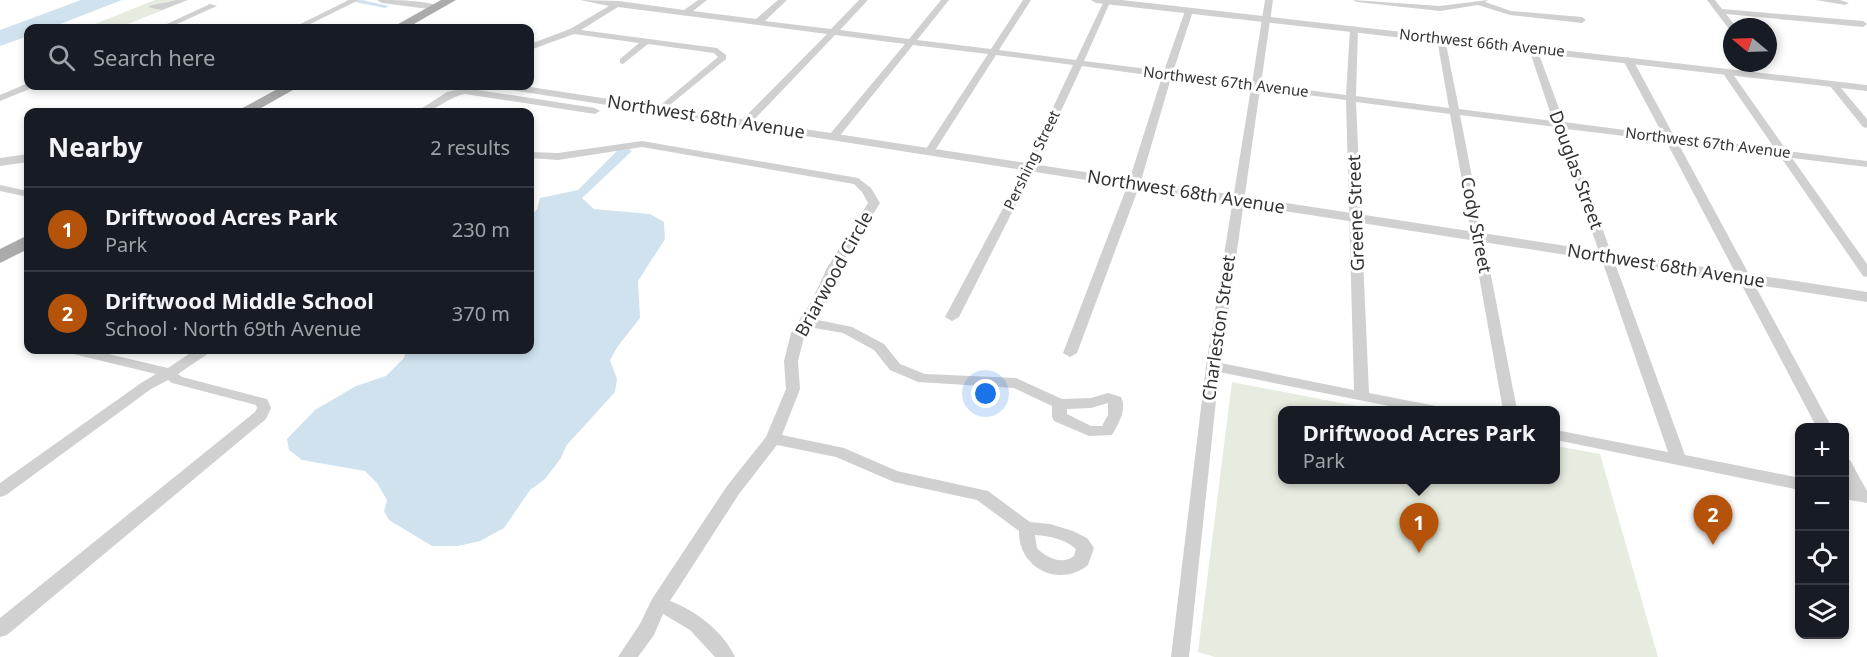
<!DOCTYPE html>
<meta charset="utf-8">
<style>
:root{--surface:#171b24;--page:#20242c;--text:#f1f3f6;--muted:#9ea1a6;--line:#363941;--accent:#b45309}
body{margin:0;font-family:"Noto Sans",sans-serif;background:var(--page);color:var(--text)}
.controls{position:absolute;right:18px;bottom:18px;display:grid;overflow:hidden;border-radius:12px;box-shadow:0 3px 9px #0003}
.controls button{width:54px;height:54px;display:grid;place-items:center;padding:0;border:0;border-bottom:2px solid var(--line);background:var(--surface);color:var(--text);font:30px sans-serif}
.compass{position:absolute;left:1723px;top:18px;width:54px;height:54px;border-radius:50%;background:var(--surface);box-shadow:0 3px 9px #0003;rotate:289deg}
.you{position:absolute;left:986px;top:394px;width:21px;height:21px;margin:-15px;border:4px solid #fff;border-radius:50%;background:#1a73e8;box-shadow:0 0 0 9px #1a73e833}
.badge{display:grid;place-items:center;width:39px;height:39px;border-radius:50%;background:var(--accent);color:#fff;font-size:20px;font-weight:700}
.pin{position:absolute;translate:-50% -50px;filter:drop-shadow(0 2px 3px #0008)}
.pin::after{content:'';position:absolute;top:32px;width:21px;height:18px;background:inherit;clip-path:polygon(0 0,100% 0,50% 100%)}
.popup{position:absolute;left:1278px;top:406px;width:282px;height:78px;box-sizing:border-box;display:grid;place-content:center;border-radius:12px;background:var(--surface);filter:drop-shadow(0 2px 4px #0005);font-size:20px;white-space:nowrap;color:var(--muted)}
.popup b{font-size:22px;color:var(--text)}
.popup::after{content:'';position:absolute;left:50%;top:100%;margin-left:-12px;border:12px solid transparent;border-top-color:var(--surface)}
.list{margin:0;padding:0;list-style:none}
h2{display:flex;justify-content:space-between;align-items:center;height:78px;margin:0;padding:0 24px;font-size:26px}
h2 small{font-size:20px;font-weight:400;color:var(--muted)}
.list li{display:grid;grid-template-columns:39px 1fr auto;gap:18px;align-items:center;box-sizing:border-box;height:84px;padding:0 24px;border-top:2px solid var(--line)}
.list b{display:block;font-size:22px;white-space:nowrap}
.list p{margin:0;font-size:20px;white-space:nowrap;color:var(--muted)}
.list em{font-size:20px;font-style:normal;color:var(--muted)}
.icon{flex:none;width:33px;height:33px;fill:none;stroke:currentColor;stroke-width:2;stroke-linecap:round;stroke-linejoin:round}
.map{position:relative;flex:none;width:1867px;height:657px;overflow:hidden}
.search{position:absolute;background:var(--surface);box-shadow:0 3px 9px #0003;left:24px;top:24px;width:510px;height:66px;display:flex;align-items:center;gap:15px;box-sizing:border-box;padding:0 21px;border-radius:12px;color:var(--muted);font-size:22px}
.panel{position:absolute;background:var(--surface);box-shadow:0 3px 9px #0003;left:24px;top:108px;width:510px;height:246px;border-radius:12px}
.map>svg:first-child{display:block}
</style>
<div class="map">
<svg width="1867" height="657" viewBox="0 0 1867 657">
<rect width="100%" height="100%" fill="#fff"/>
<path fill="#e6ecdf" d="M155 0H188L118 28H85Z
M1232 382 1377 410H1282V480H1556V446L1600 454 1658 657H1215L1198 652Z"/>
<path fill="#cfe2ee" d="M81 0H122L50 28H28V36L0 46V30Z
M629 149 632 151 582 198 594 209 650 214 664 222 665 239 638 281 640 318 618 346 610 360 617 379 615 392 566 446 561 458 545 479 530 490 504 528 480 541 458 546H432L389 520 384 511 387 500 377 483 365 471 302 460 289 450 287 439 315 410 356 386 386 376 404 358 406 350H530V218L537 209 540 198 578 190 618 150Z"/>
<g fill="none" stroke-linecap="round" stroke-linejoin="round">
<path fill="#cfe2ee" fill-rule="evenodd" d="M345 0H362L389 6 385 8Z"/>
<path fill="#d0d0d0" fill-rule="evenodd" d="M176 0H187L162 10 148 7C152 4 168 3 176 0Z
M349 0H359L302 28H292Z
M580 0 619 1 684 10 698 0H707L693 11 756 19 778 0H787L765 21 831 29 859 0H868L840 30 909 39 941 0H949L917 40 991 49 1023 0H1031L999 50 1076 60 1104 1 1111 0 1084 61 1164 71 1185 11 1189 9 1193 11 1173 72 1252 83 1265 0H1273L1261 84 1346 95 1350 29 1354 26 1358 29 1356 96 1449 108 1437 39 1441 36 1445 39 1459 109 1553 121 1529 49 1533 46 1537 49 1564 122 1663 135 1623 60 1628 57 1633 60 1674 136 1775 149 1722 72 1730 70 1787 151 1867 161V167L1792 158 1867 264V277L1863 276 1780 156 1678 143 1832 428H1817L1666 141 1566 129 1685 455 1800 478V490L1556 440V430L1668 452 1556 127 1460 115 1517 410H1503L1450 114 1356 102 1369 393 1431 405 1436 406 1438 410H1409L1219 372 1189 657H1171L1206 366 1251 88 1171 78 1140 184 1077 353 1070 357 1063 353 1128 184 1162 77 1082 66 1035 167 959 317 952 321 945 317 1025 167 1073 65 996 55 934 152 929 155 924 152 988 54 913 45 838 138 834 139 829 136 830 134 905 44 835 35 749 125 745 126 740 123 741 121 827 34 618 7 581 30 717 48 726 55V59L660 113 655 110 657 108 718 57 714 53 648 44 623 64 620 63V59L639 43 574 34 530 50V44L570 29 609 6ZM1260 89 1346 100 1354 390 1221 363Z
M1353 0 1440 6 1488 0 1485 2 1511 11 1582 17 1586 20 1582 23 1510 15 1478 5 1440 11 1357 2Z
M1707 0H1715L1722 9 1863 21 1867 24 1863 27 1726 14 1736 27H1732V30L1729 29Z
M1816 0H1840L1849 3 1845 5Z
M210 4 217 6 168 28H158Z
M1830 82H1836L1867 119V128L1863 127 1830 86Z
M28 83V86H33L32 88 0 101V95Z
M465 88 595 108 600 111 595 114 465 94C447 97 434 114 416 112L447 92Z
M642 141 858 178 871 188 880 203 839 268 825 302 813 319 852 327 884 344 900 364 925 374 1016 378 1062 399 1091 398 1108 393 1121 397C1127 409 1119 423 1112 435L1089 436 1054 421 1052 417V406L1014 388 918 382 890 370 874 350 843 333 809 327 805 333 798 361 800 389 782 435 844 448 897 471 988 491 1030 522 1050 524 1073 531 1087 538 1094 548 1088 565C1060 588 1018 569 1019 531L977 500 894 482 836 457 777 445 739 494 670 601C695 610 724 632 735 657H715L690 630 663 614 654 635 638 657H618L640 624 652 599 727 486 766 437 786 389 784 361 791 333 811 302 827 268 868 203 862 192 854 184 642 147 558 160 530 158V152L558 153ZM1108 403V415L1102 426H1091L1067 414V409L1091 408ZM1035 535C1051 536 1064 539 1076 549L1074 556C1062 565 1046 558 1037 548Z
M0 185 28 191V197L0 191Z
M67 350H91L168 368 195 350H211L209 353 178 374 182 377 267 399 271 408 266 419 7 635 0 637V618L255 412 257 408 256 405 172 383 168 380 151 389 6 495 0 497V483L141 383 156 374 69 353Z
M1844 458 1850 460 1867 491V503L1844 499V487L1849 488 1844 480Z"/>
<path fill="#d0d0d0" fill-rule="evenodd" d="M377 0C394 0 428 0 441 7L436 10 382 3Z
M1091 0H1122L1867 85V91L1096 3Z
M500 86H524L1867 292V302L505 89Z
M28 154V162L0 166V158Z"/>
<path fill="#ababab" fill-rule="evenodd" d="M441 0H456L407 28H391Z
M283 86H300L254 112H235Z
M28 235V249L0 263V249Z"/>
</g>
<g text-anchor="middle" stroke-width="6" stroke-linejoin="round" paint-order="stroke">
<g font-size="15" fill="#333" stroke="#fff">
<text transform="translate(1482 43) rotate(6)" y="5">Northwest 66th Avenue</text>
<text transform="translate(1226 82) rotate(7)" y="5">Northwest 67th Avenue</text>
<text transform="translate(1708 143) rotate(7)" y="5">Northwest 67th Avenue</text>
<text transform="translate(1032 160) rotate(-64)" y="5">Pershing Street</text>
</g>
<g font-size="18" fill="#333" stroke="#fff">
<text transform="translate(706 117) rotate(9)" y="6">Northwest 68th Avenue</text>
<text transform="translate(1576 170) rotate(70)" y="6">Douglas Street</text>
<text transform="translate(1186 192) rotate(9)" y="6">Northwest 68th Avenue</text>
<text transform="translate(1356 213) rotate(-92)" y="6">Greene Street</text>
<text transform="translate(1476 225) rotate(79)" y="6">Cody Street</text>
<text transform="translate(1666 266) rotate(9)" y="6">Northwest 68th Avenue</text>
<text transform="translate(834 274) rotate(-61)" y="6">Briarwood Circle</text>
<text transform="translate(1219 328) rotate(-82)" y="6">Charleston Street</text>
</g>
</g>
</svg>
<div class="controls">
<button>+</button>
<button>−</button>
<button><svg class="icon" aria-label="locate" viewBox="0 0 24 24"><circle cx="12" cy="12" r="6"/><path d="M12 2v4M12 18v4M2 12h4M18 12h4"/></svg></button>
<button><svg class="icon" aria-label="layers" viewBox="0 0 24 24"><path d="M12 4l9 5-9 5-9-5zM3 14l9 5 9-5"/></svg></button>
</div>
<svg class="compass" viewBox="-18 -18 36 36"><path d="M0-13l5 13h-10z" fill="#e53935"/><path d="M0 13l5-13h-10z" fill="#9ea1a6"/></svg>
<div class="you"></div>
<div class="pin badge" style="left:1419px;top:553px">1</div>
<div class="popup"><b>Driftwood Acres Park</b>Park</div>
<div class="pin badge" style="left:1713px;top:545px">2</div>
<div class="search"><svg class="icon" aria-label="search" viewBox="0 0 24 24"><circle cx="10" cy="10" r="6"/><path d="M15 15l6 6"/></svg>Search here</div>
<section class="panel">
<h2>Nearby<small>2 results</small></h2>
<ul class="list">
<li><span class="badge">1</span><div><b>Driftwood Acres Park</b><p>Park</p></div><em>230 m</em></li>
<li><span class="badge">2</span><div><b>Driftwood Middle School</b><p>School · North 69th Avenue</p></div><em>370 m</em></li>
</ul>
</section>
</div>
